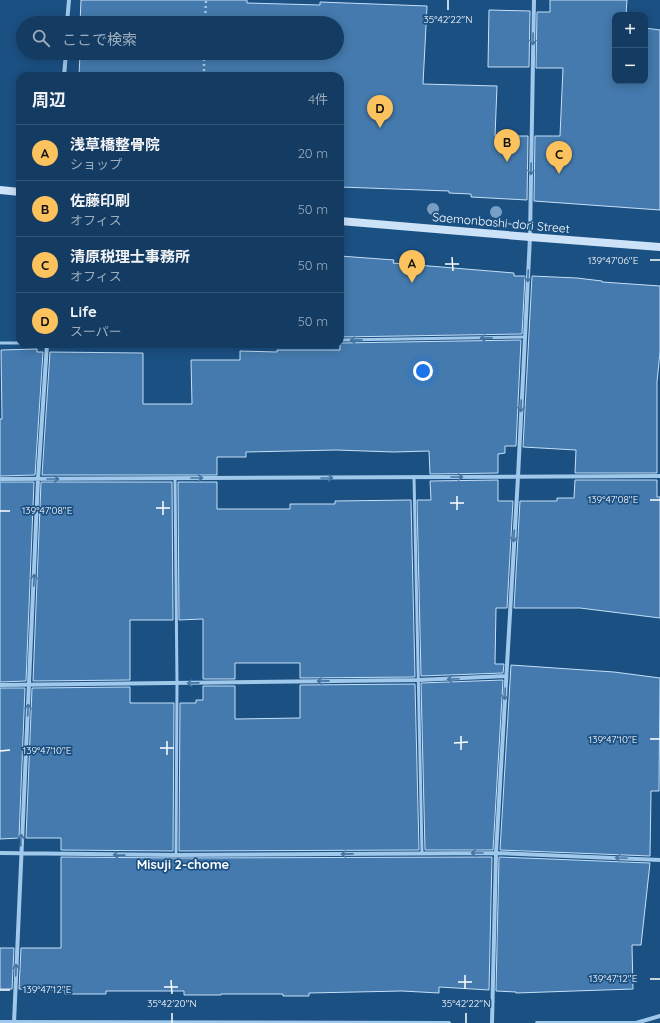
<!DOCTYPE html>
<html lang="ja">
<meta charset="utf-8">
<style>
:root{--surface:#143c62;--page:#1d4368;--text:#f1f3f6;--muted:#9dadbe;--line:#335677;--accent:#fcc25d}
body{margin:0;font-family:Quicksand,"Noto Sans JP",sans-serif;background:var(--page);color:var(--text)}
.controls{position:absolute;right:12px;top:12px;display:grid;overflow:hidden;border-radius:8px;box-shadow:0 2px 10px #0003}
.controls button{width:36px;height:36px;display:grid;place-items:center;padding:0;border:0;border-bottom:1px solid var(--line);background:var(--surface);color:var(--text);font:20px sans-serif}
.you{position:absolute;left:423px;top:371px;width:14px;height:14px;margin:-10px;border:3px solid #fff;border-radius:50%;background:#1a73e8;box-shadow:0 0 0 6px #1a73e833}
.badge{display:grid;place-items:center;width:26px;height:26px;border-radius:50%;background:var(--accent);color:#111;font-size:13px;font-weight:700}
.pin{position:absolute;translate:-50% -33px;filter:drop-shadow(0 1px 2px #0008)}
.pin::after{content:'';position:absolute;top:21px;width:14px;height:12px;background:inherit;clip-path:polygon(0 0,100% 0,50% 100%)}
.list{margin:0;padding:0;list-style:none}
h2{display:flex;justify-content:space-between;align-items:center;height:52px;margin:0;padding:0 16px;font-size:17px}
h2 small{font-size:13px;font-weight:400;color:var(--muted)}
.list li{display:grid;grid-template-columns:26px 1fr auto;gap:12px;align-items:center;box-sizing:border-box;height:56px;padding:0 16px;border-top:1px solid var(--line)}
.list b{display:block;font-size:15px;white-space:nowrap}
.list p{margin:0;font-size:13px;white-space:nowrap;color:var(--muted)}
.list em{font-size:13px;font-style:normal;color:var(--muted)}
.icon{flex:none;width:22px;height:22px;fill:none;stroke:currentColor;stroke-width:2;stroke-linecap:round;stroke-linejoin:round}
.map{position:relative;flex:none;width:660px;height:1023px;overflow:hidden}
.search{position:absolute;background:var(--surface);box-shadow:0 2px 10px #0003;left:16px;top:16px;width:328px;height:44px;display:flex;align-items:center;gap:10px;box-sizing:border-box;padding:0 14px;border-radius:22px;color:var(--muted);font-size:15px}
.panel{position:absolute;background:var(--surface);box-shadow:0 2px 10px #0003;left:16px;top:72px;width:328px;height:276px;border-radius:12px}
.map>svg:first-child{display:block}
</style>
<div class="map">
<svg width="660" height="1023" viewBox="0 0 660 1023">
<rect width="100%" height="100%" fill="#1b5083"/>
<path fill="#447aad" stroke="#c5e0f8" d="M81 0H247V3L320 5V2L427 6 423 84 497 86 495 136H528L527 200 471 197V194L449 193V191L340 187V76H79L80 53H337V23H80Z
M550 0H627L626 15H615V81H645V28L660 30V210L534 201 535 136H560L563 68H536L537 12H550Z
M489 10 530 11 529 67H488Z
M340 256 394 260 393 263 514 273V276H525L522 334 340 337Z
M532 276 577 278 602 281V282L660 286V352L657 382V473H575L576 450 523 447Z
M521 340 516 446H505V453L498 454V473L430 474 429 451 394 452 336 450 246 452V457H217V475H42L50 352 143 353V404H192L191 360H240V351L277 352V350H340V343Z
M37 349V352H43L35 475 0 476V419H2L1 350Z
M498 480V501H513L507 608H496L495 664H504L503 673 421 676 417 500H431L430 481Z
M575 480H657V497H660V618L580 608H514L520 501H557V498H574Z
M0 482H34L26 681 0 682Z
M41 482H172L173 620H130V680L33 681Z
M178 482H217V509H290V504H335V501L411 500 415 677 300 678V663H235V679H203V619L179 620Z
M511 665 614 672 660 678 659 791H651L650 856 500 850Z
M503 680 493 850H425L421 683Z
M415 684 419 850 179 851 180 703H196V700H203V686H235V719L300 718V685Z
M130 687V703H174L173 851 61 850V838H26L32 688Z
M0 688H25L19 838 0 839Z
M61 857 176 858 492 857 489 990 439 987V993L402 991 309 993V996H283V994H221V995H184V991H106V994H65V990L19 989 21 948H61Z
M499 857 650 863 641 945H632L633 989 516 993V992L496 991Z
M0 948H14L12 989H0Z"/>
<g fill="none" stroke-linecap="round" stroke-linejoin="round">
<path stroke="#a0c8eb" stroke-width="2.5" stroke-dasharray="2 3" stroke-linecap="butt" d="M205 23 206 0
M204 76V53"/>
<path stroke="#a0c8eb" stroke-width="3" d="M340 340 525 337
M0 343H20
M414 477 422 853
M175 479 177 683 176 855"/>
<path stroke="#a0c8eb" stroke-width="4" d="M67 23 69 0
M64 76 66 53
M0 479 660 476
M0 685 418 680 506 676
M0 853 176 855 496 853 660 860
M0 1022 449 1023
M14 1023 38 479 47 344
M492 1023 496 853 518 477 530 237 534 0
M537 1023H636L660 1016"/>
<path stroke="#cce2f8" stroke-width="8" d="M0 190 20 192
M340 221 530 237 660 247"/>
</g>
<g fill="#789fc3">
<circle cx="433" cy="209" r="6"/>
<circle cx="496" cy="212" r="6"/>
</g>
<defs><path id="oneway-shaft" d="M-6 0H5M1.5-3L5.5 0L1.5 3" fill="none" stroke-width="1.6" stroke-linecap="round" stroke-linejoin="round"/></defs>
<g stroke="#4374a2">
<use href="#oneway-shaft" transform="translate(533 39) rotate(91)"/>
<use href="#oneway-shaft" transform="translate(531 169) rotate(91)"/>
<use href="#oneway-shaft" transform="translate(528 276) rotate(93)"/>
<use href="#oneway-shaft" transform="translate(486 338) rotate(179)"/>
<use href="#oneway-shaft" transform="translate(356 340) rotate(179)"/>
<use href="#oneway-shaft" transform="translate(521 406) rotate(93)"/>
<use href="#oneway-shaft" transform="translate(457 477)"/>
<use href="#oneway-shaft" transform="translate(197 478)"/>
<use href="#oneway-shaft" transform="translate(327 478)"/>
<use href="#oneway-shaft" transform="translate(53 479)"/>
<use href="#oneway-shaft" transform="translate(514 536) rotate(93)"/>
<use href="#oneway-shaft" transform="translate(34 580) rotate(-87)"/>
<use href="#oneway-shaft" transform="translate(453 679) rotate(177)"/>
<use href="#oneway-shaft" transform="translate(323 681) rotate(179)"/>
<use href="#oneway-shaft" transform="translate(193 683) rotate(179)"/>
<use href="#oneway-shaft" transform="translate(505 694) rotate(93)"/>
<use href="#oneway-shaft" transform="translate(28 710) rotate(-87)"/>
<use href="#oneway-shaft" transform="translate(21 840) rotate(-87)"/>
<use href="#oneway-shaft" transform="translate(477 853) rotate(-180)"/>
<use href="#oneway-shaft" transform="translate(347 854) rotate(179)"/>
<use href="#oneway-shaft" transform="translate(119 855) rotate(-179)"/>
<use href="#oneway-shaft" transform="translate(621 858) rotate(-177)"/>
<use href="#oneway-shaft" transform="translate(16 970) rotate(-88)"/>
</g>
<path fill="none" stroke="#fff" stroke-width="1.5" d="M448 0V10M452 257 453 271M650 260H660M445 264H459M457 496V510M650 500H660M163 501V515M450 503H464M156 508H170M0 511H10M461 736V750M650 739H660M167 741V755M454 743 468 742M160 748H174M0 751 10 750M465 975V989M650 979H660M171 980 172 994M458 982H472M164 987H178M0 990H10M172 1013V1023M466 1013V1023"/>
<g text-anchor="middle" stroke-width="3.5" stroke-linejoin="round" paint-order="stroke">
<g font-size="12" fill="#fff" stroke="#1b5083">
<text transform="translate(501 223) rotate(5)" y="4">Saemonbashi-dori Street</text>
</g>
<g font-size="13" font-weight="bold" fill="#fff" stroke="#1b5083">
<text x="183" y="869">Misuji 2-chome</text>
</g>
</g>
<g font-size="10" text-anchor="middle" fill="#fff" stroke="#1b5083" stroke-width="3.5" stroke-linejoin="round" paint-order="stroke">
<text x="448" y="23">35°42'22"N</text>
<text x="613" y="264">139°47'06"E</text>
<text x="613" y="503">139°47'08"E</text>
<text x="47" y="514">139°47'08"E</text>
<text x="613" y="743">139°47'10"E</text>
<text x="47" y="754">139°47'10"E</text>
<text x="613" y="982">139°47'12"E</text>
<text x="47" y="993">139°47'12"E</text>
<text x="172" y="1007">35°42'20"N</text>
<text x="466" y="1007">35°42'22"N</text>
</g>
</svg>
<div class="controls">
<button>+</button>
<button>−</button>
</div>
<div class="you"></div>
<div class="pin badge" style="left:412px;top:283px">A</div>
<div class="pin badge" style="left:507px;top:162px">B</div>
<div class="pin badge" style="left:559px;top:174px">C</div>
<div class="pin badge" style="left:380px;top:128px">D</div>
<div class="search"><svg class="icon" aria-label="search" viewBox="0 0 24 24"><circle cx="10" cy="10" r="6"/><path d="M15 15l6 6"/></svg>ここで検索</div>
<section class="panel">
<h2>周辺<small>4件</small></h2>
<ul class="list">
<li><span class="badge">A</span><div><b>浅草橋整骨院</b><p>ショップ</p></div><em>20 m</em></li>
<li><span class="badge">B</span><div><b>佐藤印刷</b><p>オフィス</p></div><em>50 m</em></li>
<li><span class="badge">C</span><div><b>清原税理士事務所</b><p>オフィス</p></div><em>50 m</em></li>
<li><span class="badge">D</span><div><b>Life</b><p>スーパー</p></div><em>50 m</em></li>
</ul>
</section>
</div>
